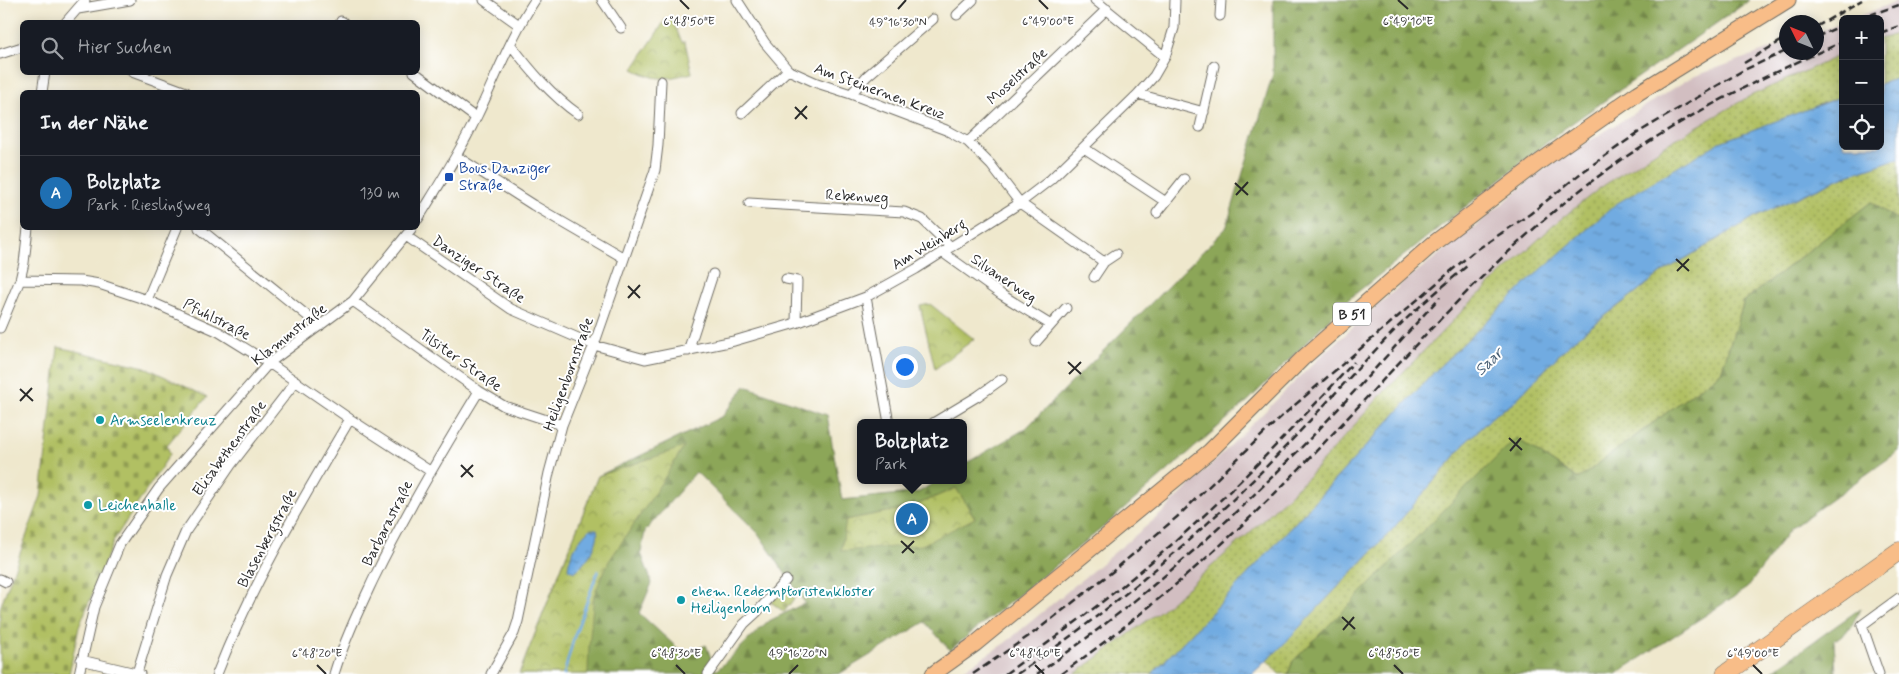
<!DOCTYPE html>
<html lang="de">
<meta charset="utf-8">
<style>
:root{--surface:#171b24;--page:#242831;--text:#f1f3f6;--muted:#9ea1a6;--line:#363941;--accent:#1f6fb2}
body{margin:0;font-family:Mynerve,sans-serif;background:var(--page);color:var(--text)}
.controls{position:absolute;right:15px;top:15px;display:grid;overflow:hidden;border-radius:8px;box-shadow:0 2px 12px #0003}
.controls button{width:45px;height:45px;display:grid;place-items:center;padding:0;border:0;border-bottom:1px solid var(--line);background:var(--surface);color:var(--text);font:25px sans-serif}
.compass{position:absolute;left:1779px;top:15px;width:45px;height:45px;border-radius:50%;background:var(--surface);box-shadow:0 2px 12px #0003;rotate:313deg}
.you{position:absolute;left:904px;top:366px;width:18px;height:18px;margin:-12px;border:4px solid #fff;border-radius:50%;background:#1a73e8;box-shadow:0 0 0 8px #1a73e833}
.badge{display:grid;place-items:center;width:32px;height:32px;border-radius:50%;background:var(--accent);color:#fff;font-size:16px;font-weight:700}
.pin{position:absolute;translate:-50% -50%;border:2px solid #fff;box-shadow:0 1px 5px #0006}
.popup{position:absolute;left:857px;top:419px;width:110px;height:65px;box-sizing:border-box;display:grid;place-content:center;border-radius:8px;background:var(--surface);filter:drop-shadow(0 1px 4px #0005);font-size:16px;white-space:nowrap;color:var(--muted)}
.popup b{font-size:19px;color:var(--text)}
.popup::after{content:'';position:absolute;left:50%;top:100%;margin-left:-10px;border:10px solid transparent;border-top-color:var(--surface)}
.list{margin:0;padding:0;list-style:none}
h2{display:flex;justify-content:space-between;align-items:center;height:65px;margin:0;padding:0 20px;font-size:21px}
h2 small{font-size:16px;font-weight:400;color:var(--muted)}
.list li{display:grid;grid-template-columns:32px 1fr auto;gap:15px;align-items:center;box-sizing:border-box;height:75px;padding:0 20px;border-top:1px solid var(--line)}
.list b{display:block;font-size:19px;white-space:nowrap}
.list p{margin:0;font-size:16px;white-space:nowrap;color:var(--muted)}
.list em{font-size:16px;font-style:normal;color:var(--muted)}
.icon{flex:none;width:28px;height:28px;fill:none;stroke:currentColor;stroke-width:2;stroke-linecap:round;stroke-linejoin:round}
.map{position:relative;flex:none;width:1899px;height:674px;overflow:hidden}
.search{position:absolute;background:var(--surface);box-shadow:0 2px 12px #0003;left:20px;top:20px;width:400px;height:55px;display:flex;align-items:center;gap:12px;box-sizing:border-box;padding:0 18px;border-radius:8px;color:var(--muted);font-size:19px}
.panel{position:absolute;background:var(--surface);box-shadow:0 2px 12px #0003;left:20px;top:90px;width:400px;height:140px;border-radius:8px}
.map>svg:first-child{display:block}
</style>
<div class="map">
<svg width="1899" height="674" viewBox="0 0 1899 674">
<defs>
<pattern id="grass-dots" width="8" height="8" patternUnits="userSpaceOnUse" patternTransform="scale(1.25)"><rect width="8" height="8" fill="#b1c063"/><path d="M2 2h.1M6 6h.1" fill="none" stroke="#909c52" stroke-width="1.8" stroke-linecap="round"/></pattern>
<pattern id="forest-firs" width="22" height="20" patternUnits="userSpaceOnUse" patternTransform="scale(1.25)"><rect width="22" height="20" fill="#8ca659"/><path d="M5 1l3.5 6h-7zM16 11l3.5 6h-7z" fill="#73874a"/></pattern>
<pattern id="cemetery-stones" width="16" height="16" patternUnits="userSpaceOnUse" patternTransform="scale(1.25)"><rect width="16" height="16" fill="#b1c063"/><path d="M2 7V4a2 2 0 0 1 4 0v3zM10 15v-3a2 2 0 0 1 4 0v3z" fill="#909c52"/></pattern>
<pattern id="park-crowns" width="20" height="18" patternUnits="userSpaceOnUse" patternTransform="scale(1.25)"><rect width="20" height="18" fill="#b1c063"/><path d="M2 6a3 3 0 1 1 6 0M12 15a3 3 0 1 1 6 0" fill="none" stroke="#909c52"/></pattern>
<pattern id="water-ripples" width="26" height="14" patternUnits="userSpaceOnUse" patternTransform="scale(1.25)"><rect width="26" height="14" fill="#71abe1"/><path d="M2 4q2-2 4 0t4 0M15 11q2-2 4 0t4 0" fill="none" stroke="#5d8bb7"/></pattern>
</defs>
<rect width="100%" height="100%" fill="#fff"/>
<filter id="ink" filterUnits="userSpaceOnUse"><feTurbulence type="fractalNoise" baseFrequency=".02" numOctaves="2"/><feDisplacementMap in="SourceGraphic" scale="10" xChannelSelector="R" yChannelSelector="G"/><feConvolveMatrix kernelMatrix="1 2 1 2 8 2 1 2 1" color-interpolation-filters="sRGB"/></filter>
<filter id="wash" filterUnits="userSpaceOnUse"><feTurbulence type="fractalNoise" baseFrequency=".0096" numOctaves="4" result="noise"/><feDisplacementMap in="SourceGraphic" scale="20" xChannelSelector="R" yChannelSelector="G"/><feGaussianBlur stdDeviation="1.12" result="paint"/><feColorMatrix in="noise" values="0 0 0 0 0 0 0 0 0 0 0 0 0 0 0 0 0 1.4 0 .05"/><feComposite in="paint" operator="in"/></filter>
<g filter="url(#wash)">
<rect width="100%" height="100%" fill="#efe8cd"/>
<path fill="#d2bec1" d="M1899 0V33L1880 39V19H1853Z
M1843 23V54L1750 96 1667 144 1600 188 1556 223 1468 305 1309 476 1245 537 1164 608 1075 674H957L1005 643 1161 514 1319 358 1405 281 1482 221 1540 172 1690 78 1786 43V52H1816L1817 32Z"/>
<path fill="url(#grass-dots)" stroke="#6e7647" d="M1899 33V78L1880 84V39Z
M1843 54V96L1817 105 1534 276 1438 368 1223 601 1152 674H1075L1164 608 1245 537 1309 476 1383 393 1468 305 1556 223 1600 188 1667 144 1750 96Z
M1899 158V221L1871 202 1744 301 1721 372 1578 479 1516 438 1293 661 1288 674H1279L1267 660 1390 532 1452 460 1466 442 1492 417 1513 403 1571 342 1661 273 1756 216 1845 176Z"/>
<path fill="url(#forest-firs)" stroke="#5c6842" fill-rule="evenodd" d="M1273 0H1750L1565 128 1350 298 1249 400 1101 529 950 650 925 622 839 674H519L598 476 723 416 745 386 827 415 842 500 919 492 938 480H963V465L1025 429 1226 228 1273 74ZM696 472 758 533 805 603 767 622 716 671 706 645 685 655 639 613 652 583 641 553 645 531ZM956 488 975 518 846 520 912 507Z
M1871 202 1899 221V451L1790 529 1747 588 1616 674H1288L1293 661 1516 438 1578 479 1721 372 1744 301Z
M1861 608 1851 628 1834 641 1836 672 1833 674H1768Z"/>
<path fill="url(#cemetery-stones)" stroke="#6e7647" d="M58 347 145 367 207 397 167 445 170 454 114 540 79 627 69 674H0V608L41 496Z
M783 586 796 596 784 612 771 602Z"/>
<path fill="url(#park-crowns)" stroke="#6e7647" d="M666 19 672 20 682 42H685L692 73C665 79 659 82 633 69Z
M930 304 974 339 935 369 920 306Z
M684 447 647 505 609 561 594 595 589 647 588 672 586 674H519L598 476Z
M956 488 975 518 922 545 841 551 846 520 912 507Z"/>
<path fill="url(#water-ripples)" stroke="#4e6b86" d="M1899 78V158L1845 176 1756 216 1661 273 1571 342 1513 403 1492 417 1466 442 1452 460 1390 532 1278 650 1252 674H1152L1223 601 1438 368 1534 276 1616 204 1720 142 1843 96V146H1880V84Z
M590 529H597C601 542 585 565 574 572L568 569C569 555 579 538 590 529Z"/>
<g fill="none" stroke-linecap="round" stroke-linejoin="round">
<path stroke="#71abe1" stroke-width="2.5" d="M564 674 574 637 598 571"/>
</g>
</g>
<g filter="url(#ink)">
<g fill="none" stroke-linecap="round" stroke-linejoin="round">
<g stroke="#706d64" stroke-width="11">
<path id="street" d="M484 0 519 25
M602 0 621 28
M737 0 765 43 788 70 817 83 851 94 946 130 968 142 991 165 1020 203 1104 262
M1095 0 1165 57
M78 9 130 0
M957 15 973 0
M1220 16 1221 0
M341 21 343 22
M66 22 85 0
M511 45C531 71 551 95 578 114
M0 54 22 47
M132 72 186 92
M414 72 476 118
M42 92 45 72
M851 94 867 76 933 19
M1138 94 1204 112
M742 113 788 70
M1200 127 1214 66
M968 142 1107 9
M1084 148 1166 202
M456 156 533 205 624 258
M749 203 904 212 922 219 951 247
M1157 213 1184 179
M418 219C439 185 460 152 477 116 496 77 511 36 535 0
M199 228 320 326
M406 236 511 309 594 345 645 359 734 341 796 323 866 297 916 269 1020 203 1050 180 1138 94 1154 76 1165 57 1174 28 1175 0
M942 252 1002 295 1051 325
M1094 277 1104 262 1116 254
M786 279 797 281 796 323
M20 280 81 281 99 284 147 300 219 332 269 363 350 419 430 471
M866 297 889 423
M147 300 177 228
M353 301 479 391 504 406 562 425
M0 328 20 280 24 263 28 228
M1036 342 1066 308
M688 351 713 274
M933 423 978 396 1002 379
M0 579 6 582
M81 660 140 674
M137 673 167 575 186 531 231 465 296 381
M79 674 94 607 120 544 159 488 269 363 353 301 412 228
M217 674C252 584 301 502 350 419
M334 674C344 641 359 610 373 580 405 514 441 453 479 391
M491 674 514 633 518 621 549 473 562 425 594 345 655 170 658 145 661 81
M708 674 744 624 756 613 786 580
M1879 674 1862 625 1899 598"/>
</g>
<g stroke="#706d64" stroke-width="17">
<path id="primary" d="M933 674 975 644 1210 451 1303 358 1434 243 1538 163 1638 93 1788 0"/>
</g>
<g stroke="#706d64" stroke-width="19">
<path id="highway" d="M1725 674 1899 551"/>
</g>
<use href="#street" stroke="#fff" stroke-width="9"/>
<use href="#primary" stroke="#f8bd88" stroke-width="15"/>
<use href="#highway" stroke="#f8bd88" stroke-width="18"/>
<path stroke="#2b2b2b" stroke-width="2.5" stroke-dasharray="8 4" stroke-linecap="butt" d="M1858 19 1899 5
M1816 27 1862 0
M1880 33 1899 26
M1816 37 1843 25
M1744 63 1786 38
M973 674 1036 631 1112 572 1177 517 1282 416 1472 253 1530 214 1581 173 1639 132 1742 71 1786 51
M1005 674C1068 629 1129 583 1187 531 1246 478 1301 420 1354 362
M1017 674C1100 618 1177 554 1248 485 1297 437 1341 385 1389 336 1413 311 1441 288 1468 265
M1037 674C1126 612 1209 541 1285 464 1339 410 1389 353 1440 297
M1061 674C1145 614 1224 546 1296 472 1383 383 1462 288 1558 208 1643 137 1741 85 1843 42"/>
</g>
</g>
<path fill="none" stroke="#2b2b2b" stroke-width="2" d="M680 0 689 9M1039 0 1048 9M1398 0 1408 9M898 9 906 0M795 107 807 119M795 119 807 106M1235 183 1248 195M1236 195 1248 182M1676 259 1689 271M1677 271 1689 259M628 286 640 298M628 298 640 285M1068 362 1081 374M1069 374 1081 362M20 389 33 401M20 401 32 388M1509 438 1522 450M1510 451 1521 438M461 465 473 477M461 477 473 465M901 541 914 553M902 553 914 541M1342 617 1355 629M1343 630 1354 617M317 665 326 674M676 665 685 674M1035 665 1044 674M1394 665 1403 674M1753 665 1762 674M789 674 798 665"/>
<rect fill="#1a4fb4" stroke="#fff" stroke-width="2" x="444" y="172" width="10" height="10" rx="2.5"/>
<g fill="#0f9aa8" stroke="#fff" stroke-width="2">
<circle cx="100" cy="420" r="5"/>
<circle cx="88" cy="505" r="5"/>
<circle cx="681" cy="600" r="5"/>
</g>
<g text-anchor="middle" stroke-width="4" stroke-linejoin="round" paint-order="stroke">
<rect fill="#fff" stroke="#6b6b6b" stroke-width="1" x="1333" y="302.5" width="38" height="23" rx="4"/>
<g font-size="14" font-weight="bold" fill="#2b2b2b">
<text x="1352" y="319">B 51</text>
</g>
<g font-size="15" fill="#2b2b2b" stroke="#fff">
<text transform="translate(1017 76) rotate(-43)" y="5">Moselstraße</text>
<text transform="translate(880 91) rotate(20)" y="5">Am Steinernen Kreuz</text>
<text transform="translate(857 196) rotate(3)" y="5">Rebenweg</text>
<text transform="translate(929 244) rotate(-31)" y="5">Am Weinberg</text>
<text transform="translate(479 269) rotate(34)" y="5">Danziger Straße</text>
<text transform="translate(1004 278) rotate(34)" y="5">Silvanerweg</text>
<text transform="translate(217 319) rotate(27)" y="5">Pfuhlstraße</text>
<text transform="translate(289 334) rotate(-38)" y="5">Klammstraße</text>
<text transform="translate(461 360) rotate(35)" y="5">Tilsiter Straße</text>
<text transform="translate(568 374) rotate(-70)" y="5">Heiligenbornstraße</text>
<text transform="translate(229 448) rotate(-54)" y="5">Elisabethenstraße</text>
<text transform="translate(387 523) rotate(-63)" y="5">Barbarastraße</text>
<text transform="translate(267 538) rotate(-62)" y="5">Blasenbergstraße</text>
</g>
<g font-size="15" fill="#164399" stroke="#fff" text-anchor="start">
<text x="459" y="173">Bous Danziger<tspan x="459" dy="17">Straße</tspan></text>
</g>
<g font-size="15" fill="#0d838f" stroke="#fff" text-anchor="start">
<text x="110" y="425">Armseelenkreuz</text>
<text x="98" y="510">Leichenhalle</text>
<text x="691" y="596">ehem. Redemptoristenkloster<tspan x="691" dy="17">Heiligenborn</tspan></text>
</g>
<g font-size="16" font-style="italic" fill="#475e74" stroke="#fff">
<text transform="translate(1488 361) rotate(-44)" y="6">Saar</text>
</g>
</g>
<g font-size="12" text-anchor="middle" fill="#2b2b2b" stroke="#fff" stroke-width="4" stroke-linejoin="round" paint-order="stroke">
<text x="689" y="25">6°48'50"E</text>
<text x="1048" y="25">6°49'00"E</text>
<text x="1408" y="25">6°49'10"E</text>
<text x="898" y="26">49°16'30"N</text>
<text x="798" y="657">49°16'20"N</text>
<text x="317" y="657">6°48'20"E</text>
<text x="676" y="657">6°48'30"E</text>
<text x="1035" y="657">6°48'40"E</text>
<text x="1394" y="657">6°48'50"E</text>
<text x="1753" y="657">6°49'00"E</text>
</g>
</svg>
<div class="controls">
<button>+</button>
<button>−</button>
<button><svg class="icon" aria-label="locate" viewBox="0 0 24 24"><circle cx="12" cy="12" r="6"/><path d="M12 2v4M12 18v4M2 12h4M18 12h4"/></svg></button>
</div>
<svg class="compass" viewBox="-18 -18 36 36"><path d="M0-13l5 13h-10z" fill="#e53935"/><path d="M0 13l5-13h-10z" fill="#9ea1a6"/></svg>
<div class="you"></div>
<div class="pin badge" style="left:912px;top:519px">A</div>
<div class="popup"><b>Bolzplatz</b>Park</div>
<div class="search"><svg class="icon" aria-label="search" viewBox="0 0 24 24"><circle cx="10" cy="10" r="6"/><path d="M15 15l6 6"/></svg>Hier suchen</div>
<section class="panel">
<h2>In der Nähe<small></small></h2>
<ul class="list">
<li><span class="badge">A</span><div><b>Bolzplatz</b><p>Park · Rieslingweg</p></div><em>130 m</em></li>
</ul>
</section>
</div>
